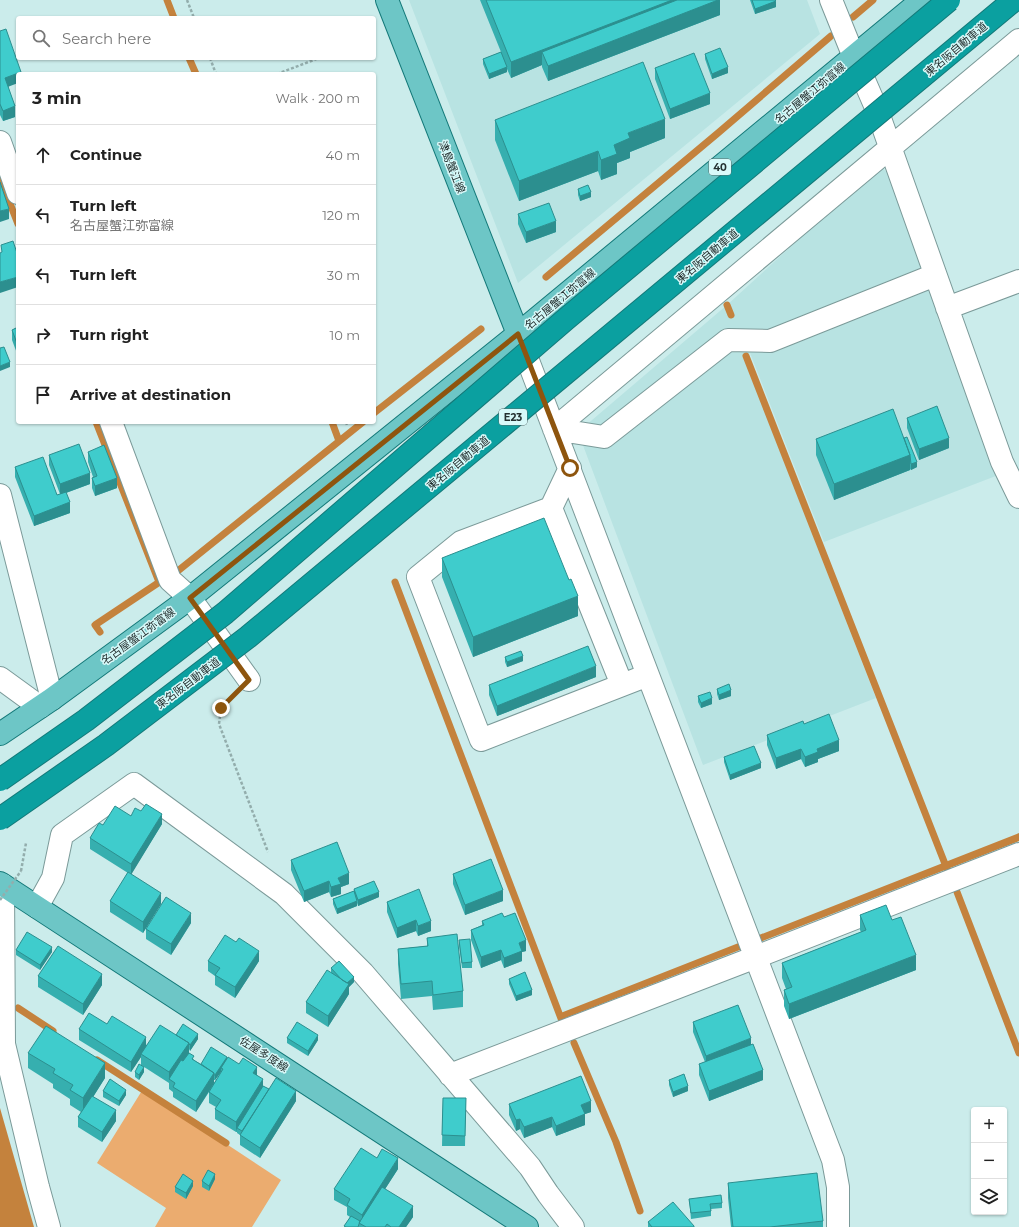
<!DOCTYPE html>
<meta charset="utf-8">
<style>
:root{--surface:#fff;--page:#f2f2f2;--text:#222;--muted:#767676;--line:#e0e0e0}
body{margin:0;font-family:Montserrat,"Noto Sans JP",sans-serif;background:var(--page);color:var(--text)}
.controls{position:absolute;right:12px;bottom:12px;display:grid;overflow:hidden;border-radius:4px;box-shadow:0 1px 3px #0004}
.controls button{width:36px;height:36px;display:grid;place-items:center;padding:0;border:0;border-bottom:1px solid var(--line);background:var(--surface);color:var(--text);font:20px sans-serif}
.stop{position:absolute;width:12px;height:12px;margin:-9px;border:3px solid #8e550e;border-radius:50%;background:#fff}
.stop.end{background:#8e550e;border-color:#fff;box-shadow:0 1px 4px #0008}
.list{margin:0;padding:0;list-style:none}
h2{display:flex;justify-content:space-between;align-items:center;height:52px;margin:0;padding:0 16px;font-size:17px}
h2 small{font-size:13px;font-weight:400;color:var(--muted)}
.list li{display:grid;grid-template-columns:26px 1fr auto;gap:12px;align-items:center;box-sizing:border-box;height:60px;padding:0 16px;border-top:1px solid var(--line)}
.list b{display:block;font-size:15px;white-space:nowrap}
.list p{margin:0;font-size:13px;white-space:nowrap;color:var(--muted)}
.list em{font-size:13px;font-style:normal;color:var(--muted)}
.icon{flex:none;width:22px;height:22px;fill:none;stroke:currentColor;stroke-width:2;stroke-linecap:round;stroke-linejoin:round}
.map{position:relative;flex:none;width:1019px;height:1227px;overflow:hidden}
.search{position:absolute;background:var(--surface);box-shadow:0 1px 3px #0004;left:16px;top:16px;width:360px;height:44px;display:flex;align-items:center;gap:10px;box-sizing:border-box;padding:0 14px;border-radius:4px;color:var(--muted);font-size:15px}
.panel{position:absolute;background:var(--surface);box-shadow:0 1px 3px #0004;left:16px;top:72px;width:360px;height:352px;border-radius:4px}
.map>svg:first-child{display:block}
</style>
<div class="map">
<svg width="1019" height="1227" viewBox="0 0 1019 1227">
<rect width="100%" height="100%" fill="#cbeceb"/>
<path fill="#b8e3e2" d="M409 0H807L820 34 518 283Z
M879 166 890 174 934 287 938 319 1001 474 824 542 750 353 743 356 876 698 703 765 578 432 727 305Z"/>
<path fill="#ebac6f" d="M143 1089 281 1180 252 1227H155L166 1208 97 1163Z"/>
<path fill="#c4823d" d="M1019 833V841L563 1019 564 1021 561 1022 558 1014Z
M0 1108 34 1227H0Z"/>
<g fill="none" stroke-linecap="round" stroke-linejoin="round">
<path stroke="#c4823d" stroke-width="7" d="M167 0 174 18
M853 17 873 0
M189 58 196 74
M0 178 18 224
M546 277 718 133 831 36
M727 305 731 315
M746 356 947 869
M374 413 481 329
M96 422 159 582
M332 422 339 441
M179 570 363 422
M395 582 562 1021
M100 632 95 625 161 581
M957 892 1019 1053
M18 1008 53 1031
M574 1043 616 1142 640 1211
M97 1060 226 1143"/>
<g stroke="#7b9a99" stroke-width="24">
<path id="minor" d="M831 0 854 57 877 110 1002 462 1019 497
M0 142 18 193
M947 308 1019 281
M519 337 833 1160 838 1187V1227
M111 422 170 580 190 598 249 680
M554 429 1019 40
M554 429 604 437 728 340 770 341 935 275
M570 468 551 508 461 542 418 577 481 740 648 675
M0 495 52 699
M551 508 622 685
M0 678 40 707
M3 885 4 1044 38 1187 49 1227
M37 907 53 878 62 835 134 784 284 894 363 973 530 1167 548 1194 573 1227
M450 1075 756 957 1019 854"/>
</g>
<g stroke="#147979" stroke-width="24">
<path id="major" d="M387 0 518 334
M0 734 52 699 190 598 518 334 922 0
M0 883 527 1227"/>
</g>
<path stroke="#93adac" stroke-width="2.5" stroke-dasharray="3 2" stroke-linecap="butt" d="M187 0 194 18
M210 58 216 74
M277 74 319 58
M346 422 347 425
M233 696 221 708 219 724 268 852
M21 871 26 843"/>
<use href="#minor" stroke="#fff" stroke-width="22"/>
<use href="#major" stroke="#6dc6c6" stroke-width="22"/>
<g stroke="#147979" stroke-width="24" stroke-linecap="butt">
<path id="highway-bridge" d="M0 780 86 720 225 613 566 319 949 0
M0 819 106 745 248 637 1014 0"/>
</g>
<path stroke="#93adac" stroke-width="2.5" stroke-dasharray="3 2" stroke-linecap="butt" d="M0 900 21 871"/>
<use href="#highway-bridge" stroke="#0ba0a0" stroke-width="22"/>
</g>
<path fill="#36afaf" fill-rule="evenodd" d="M480 0H720V15L548 81 542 67V65L511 78 507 69V72L489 79 483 64V59L501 52Z
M750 0H775L776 7 755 14Z
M0 31 21 74 8 87 15 117 3 121 0 115Z
M705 54 728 73 712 79 705 59Z
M655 68 710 104 670 119 655 79Z
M495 120 665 138 630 152V158L617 163V174L601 180 598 171 519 201 495 140Z
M578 189 591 197 580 201 578 195Z
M518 214 556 232 526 243 518 224Z
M18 327V356L12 340V330Z
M907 418 949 448 919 460 907 428Z
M904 438 917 467 911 470 910 469V470L834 500 816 455V439Z
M88 452 117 488 95 496 92 488V478L93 477 88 462Z
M49 455 90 484 66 493 70 513 34 526 15 477V467L57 495 60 494 49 465Z
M442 558 569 580 578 616 473 657 442 577Z
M505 657 523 661 507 667 505 662Z
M596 677 497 716 489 695V685Z
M717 689 731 696 719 700 717 694Z
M698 696 712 704 701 708 698 702Z
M804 724 839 751 818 759V762L805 767 801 759 776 769 767 745V735Z
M724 757 761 768 730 780 724 762Z
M131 816 162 824 131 874 161 904 143 933 110 912V901L128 873 90 849V838L103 825Z
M291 860 349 884 341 887V894L331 897 329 892 304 902 291 870Z
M453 874 503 901 465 915 453 884Z
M354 889 379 897 358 906 357 903V906L337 914 333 904V899L354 891Z
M387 902 431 931 418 936 416 931 397 938 387 912Z
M860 915 892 920 916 970 789 1019 784 1006V990L786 989 782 978V963L861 932 860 930Z
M504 917 526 951 522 952V961L504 968 501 960 481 968 471 940V930L482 925V921Z
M191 923 171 955 146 939V929Z
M427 938 463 991V1007L433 1010 432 996 401 999 398 964V949L427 946Z
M459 940 472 962V968H462L459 945Z
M16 950 52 952 40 970 16 955Z
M208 961H259L235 998 215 985V976L208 971Z
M331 968 354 982 349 987V994L328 1027 306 1013V1002L331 973Z
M38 976 102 985 83 1015 38 987Z
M509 979 532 995 516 1001 509 984Z
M693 1022 751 1044 763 1080 709 1101 699 1075V1064L705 1062 693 1032Z
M107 1024 146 1045 176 1035 198 1039 190 1051 189 1049V1053L194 1060 201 1064 227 1058 257 1075 263 1086 269 1089 296 1101 260 1158 240 1145V1135L237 1133V1132H236L215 1119V1109L216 1107 209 1103V1092L196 1112 173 1097V1092L169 1089V1083L141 1065V1057L131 1072 79 1040V1029ZM221 1072V1073L214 1083V1080H215Z
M287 1038 318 1040 308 1056 287 1043Z
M28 1053 105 1078 93 1097 116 1121 102 1142 78 1127V1117L81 1112 70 1105V1099L53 1088V1084L28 1068Z
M135 1072H144L139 1080 135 1077Z
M669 1080 688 1091 673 1097 669 1085Z
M103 1091 126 1095 119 1106 103 1097Z
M443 1098H466L465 1146H442Z
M509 1104 591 1112 585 1114V1125L556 1136 552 1127 524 1138 520 1129 516 1131 509 1115Z
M377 1158 398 1169 385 1189 413 1217 406 1227H344L350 1217 347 1215V1207L334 1200V1189Z
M215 1179 209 1191 202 1187V1181Z
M728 1183 823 1221V1227H731L728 1198Z
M193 1186 186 1199 175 1192V1187Z
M689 1199 722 1203V1208L711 1209V1216L691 1219Z
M648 1222 694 1227H648Z"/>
<path fill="#2c8f8f" d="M672 0H712L542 52V65L511 78V62Z
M718 0H720V15L548 81V66Z
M776 1V7L755 14V9Z
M507 67V72L489 79V74Z
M728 67V73L712 79V74Z
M21 72V74H18V83L5 88V78Z
M710 93V104L670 119V109Z
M15 106V117L3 121V111Z
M665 119V138L630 152V158L617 163V174L601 180V160L614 145 628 133Z
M598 151V171L519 201V181Z
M591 192V197L580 201V196Z
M9 209V219L0 222V211Z
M556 221V232L526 243V232Z
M18 277V287L0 293V282Z
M10 362V367L0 371V366Z
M949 438V448L919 460V449Z
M910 455V470L834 500V484Z
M917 462V467L911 470V464Z
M90 473V484L60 495V484Z
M117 478V488L95 496V486Z
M70 502V513L34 526V516Z
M578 596V616L473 657V637Z
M523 656V661L507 667V662Z
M596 666V677L497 716V706Z
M731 690V696L719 700V695Z
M712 698V704L701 708V703Z
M839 740V751L818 759V762L805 767V757L817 749Z
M801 749V759L776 769V758Z
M761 763V768L730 780V775Z
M162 814V824L131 875V864Z
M349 873V884L341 887V894L331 897V887L338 878Z
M329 881V892L304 902V891Z
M503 890V901L465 915V905Z
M379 892V897L358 906V900Z
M161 893V904L143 933V922Z
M357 901V906L337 914V909Z
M191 913V923L171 955V944Z
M416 920V931L397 938V928Z
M431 921V931L418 936V926Z
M526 940V951L522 952V961L504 968V958L519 943Z
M52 947V952L40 970V965Z
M501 950V960L481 968V957Z
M259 951V961L235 998V987Z
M916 955V970L789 1019V1004Z
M102 974V985L83 1015V1004Z
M354 977V982L349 987V994L328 1027V1016L346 984Z
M532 990V995L516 1001V996Z
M198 1034V1039L190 1051V1045Z
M318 1035V1040L308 1056V1051Z
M146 1037V1047L141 1054V1057L131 1072V1062Z
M751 1038V1049L706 1066V1056Z
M189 1043V1053L171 1080 169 1079V1072Z
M227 1057V1062L221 1068V1072L215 1080V1075Z
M105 1063V1078L83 1113V1098Z
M144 1067V1072L139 1080V1075Z
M257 1067V1077L253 1073Z
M763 1070V1080L709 1101V1091Z
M214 1073V1083L196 1112V1101Z
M263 1079V1090L237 1128 236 1132V1122Z
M688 1086V1091L673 1097V1092Z
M126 1090V1095L119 1106V1101Z
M296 1091V1101L260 1158V1148Z
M591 1101V1112L585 1114V1125L556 1136V1126L581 1105Z
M116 1110V1121L102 1142V1132Z
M552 1117V1127L524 1138V1127Z
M520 1119V1129L516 1131V1120Z
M398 1158V1169L362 1225V1215Z
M215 1174V1179L209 1191V1186Z
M193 1181V1186L186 1199V1193Z
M413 1206V1217L406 1227H399Z"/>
<path fill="#3fcccc" stroke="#2c8f8f" d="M486 0H672L511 62Z
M677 0H718L548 66 542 52Z
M752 0H775L776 1 755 9Z
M6 29 21 72 5 78 15 106 3 111 0 104V31Z
M720 48 728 67 712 74 705 54Z
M501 52 507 67 489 74 483 59Z
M694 53 710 93 670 109 655 68Z
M643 62 665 119 628 133 630 138 614 145 617 154 601 160 598 151 519 181 495 120Z
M0 182 9 209 0 211Z
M588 185 591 192 580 196 578 189Z
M549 203 556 221 526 232 518 214Z
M13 241 18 256V277L0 282V253L2 252 1 245Z
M18 327V346L12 330Z
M4 347 10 362 0 366V348Z
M937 406 949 438 919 449 907 418Z
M893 409 910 455 834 484 816 439Z
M907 437 917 462 911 464 910 455 904 438Z
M79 444 90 473 60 484 49 455Z
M104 445 117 478 95 486 92 478 97 476 88 452Z
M43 457 57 495 66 492 70 502 34 516 15 467Z
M544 518 569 580 571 579 578 596 473 637 442 558Z
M588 646 596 666 497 706 489 685Z
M521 651 523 656 507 662 505 657Z
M729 684 731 690 719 695 717 689Z
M710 692 712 698 701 703 698 696Z
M829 714 839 740 817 749 818 752 805 757 801 749 776 758 767 735 803 721 804 724Z
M754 746 761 763 730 775 724 757Z
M146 804 162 814 131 864 90 838 99 823 103 825 115 806 131 816 135 808 141 811Z
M337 842 349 873 338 878 341 884 331 887 329 881 304 891 291 860Z
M491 859 503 890 465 905 453 874Z
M128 872 161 893 143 922 110 901Z
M374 881 379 892 358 900 354 889Z
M419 889 431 921 418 926 416 920 397 928 387 902Z
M354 891 357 901 337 909 333 899Z
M166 897 191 913 171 944 146 929Z
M886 905 892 920 901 917 916 955 789 1004 784 990 792 987 782 963 866 930 860 915Z
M502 913 504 917 515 913 526 940 519 943 522 951 504 958 501 950 481 957 471 930 484 925 482 921Z
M27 932 52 947 40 965 16 950Z
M457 934 463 991 433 995 432 981 401 984 398 949 428 946 427 938Z
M225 935 236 942 239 938 259 951 235 987 215 975 220 968 208 961Z
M470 939 472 962 462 963 459 940Z
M58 946 102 974 83 1004 38 976Z
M339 961 354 977 347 983 342 980 331 968Z
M327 970 349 984 328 1016 306 1002Z
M525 972 532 990 516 996 509 979Z
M738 1005 751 1038 706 1056 693 1022Z
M89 1013 107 1024 112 1016 146 1037 131 1062 79 1029Z
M297 1022 318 1035 308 1051 287 1038Z
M183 1024 198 1034 190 1045 189 1044V1043L176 1035Z
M160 1025 189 1043 169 1072 141 1054Z
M46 1026 105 1063 83 1098 70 1090 73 1085 53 1073 55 1069 28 1053Z
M753 1044 763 1070 709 1091 699 1064Z
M211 1047 227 1057 215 1075H214V1073L201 1064Z
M189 1053 194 1056 192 1059 214 1073 196 1101 173 1087 175 1083 169 1079 181 1060 183 1061Z
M228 1057 239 1064 243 1058 257 1067 253 1073 263 1079 236 1122 215 1109 221 1100 209 1092 223 1069 221 1068Z
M139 1064 144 1067 139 1075 135 1072Z
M684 1074 688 1086 673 1092 669 1080Z
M581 1076 591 1101 581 1105 585 1114 556 1126 552 1117 524 1127 520 1119 516 1120 509 1104Z
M276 1078 296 1091 260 1148 240 1135Z
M110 1079 126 1090 119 1101 103 1091Z
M263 1086 269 1089 242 1131 237 1128Z
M92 1096 116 1110 102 1132 78 1117Z
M443 1098H466L465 1136 442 1135Z
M361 1148 377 1158 382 1149 398 1158 362 1215 347 1205 350 1199 334 1189Z
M208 1170 215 1174 209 1186 202 1181Z
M817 1173 823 1221 770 1227H733L728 1183Z
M183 1174 193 1181 186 1193 175 1187Z
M382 1187 413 1206 399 1227H391L387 1224 385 1227H366L359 1223Z
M721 1195 722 1203 710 1204 711 1211 691 1213 689 1199Z
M673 1202 694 1226V1227H652L648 1222Z
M351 1216 360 1221 358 1227H346L344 1226Z"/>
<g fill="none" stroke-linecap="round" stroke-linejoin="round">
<path stroke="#8e550e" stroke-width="5" d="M221 708 249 680 190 598 518 334 570 468"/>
</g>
<g text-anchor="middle" stroke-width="3" stroke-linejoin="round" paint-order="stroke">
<g fill="#d8f9f9" stroke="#5a6c6c" stroke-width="1">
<rect x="709" y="159" width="22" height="16" rx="3"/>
<rect x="499" y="409" width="28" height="16" rx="3"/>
</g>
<g font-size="10" font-weight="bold" fill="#243030">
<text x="720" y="171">40</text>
<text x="513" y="421">E23</text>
</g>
<g font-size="11" fill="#243030" stroke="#d8f9f9">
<text transform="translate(956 49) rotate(-40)" y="4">東名阪自動車道</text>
<text transform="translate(810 93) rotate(-40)" y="4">名古屋蟹江弥富線</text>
<text transform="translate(452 167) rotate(69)" y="4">津島蟹江線</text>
<text transform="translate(707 256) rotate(-40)" y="4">東名阪自動車道</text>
<text transform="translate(560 299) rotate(-40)" y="4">名古屋蟹江弥富線</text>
<text transform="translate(458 463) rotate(-40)" y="4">東名阪自動車道</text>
<text transform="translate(138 636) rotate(-36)" y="4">名古屋蟹江弥富線</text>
<text transform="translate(188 683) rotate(-37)" y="4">東名阪自動車道</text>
<text transform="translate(264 1054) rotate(33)" y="4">佐屋多度線</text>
</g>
</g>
</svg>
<div class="controls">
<button>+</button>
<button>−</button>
<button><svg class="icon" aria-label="layers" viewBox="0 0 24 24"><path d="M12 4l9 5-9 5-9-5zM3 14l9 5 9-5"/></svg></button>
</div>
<div class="stop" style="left:570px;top:468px"></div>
<div class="stop end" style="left:221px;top:708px"></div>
<div class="search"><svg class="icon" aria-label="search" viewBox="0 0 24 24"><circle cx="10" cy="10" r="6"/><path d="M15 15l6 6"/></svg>Search here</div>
<section class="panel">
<h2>3 min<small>Walk · 200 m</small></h2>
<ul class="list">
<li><svg class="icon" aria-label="ahead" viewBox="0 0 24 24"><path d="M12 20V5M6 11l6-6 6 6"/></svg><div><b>Continue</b></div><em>40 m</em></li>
<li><svg class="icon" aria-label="left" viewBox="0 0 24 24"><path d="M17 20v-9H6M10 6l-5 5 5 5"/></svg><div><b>Turn left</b><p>名古屋蟹江弥富線</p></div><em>120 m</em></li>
<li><svg class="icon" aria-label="left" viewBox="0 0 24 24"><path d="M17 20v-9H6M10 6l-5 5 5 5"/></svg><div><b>Turn left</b></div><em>30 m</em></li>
<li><svg class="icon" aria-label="right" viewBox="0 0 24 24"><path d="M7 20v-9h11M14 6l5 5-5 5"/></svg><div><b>Turn right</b></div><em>10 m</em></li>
<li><svg class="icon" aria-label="arrive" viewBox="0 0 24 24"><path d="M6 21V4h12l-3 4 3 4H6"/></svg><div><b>Arrive at destination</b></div></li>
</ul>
</section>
</div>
